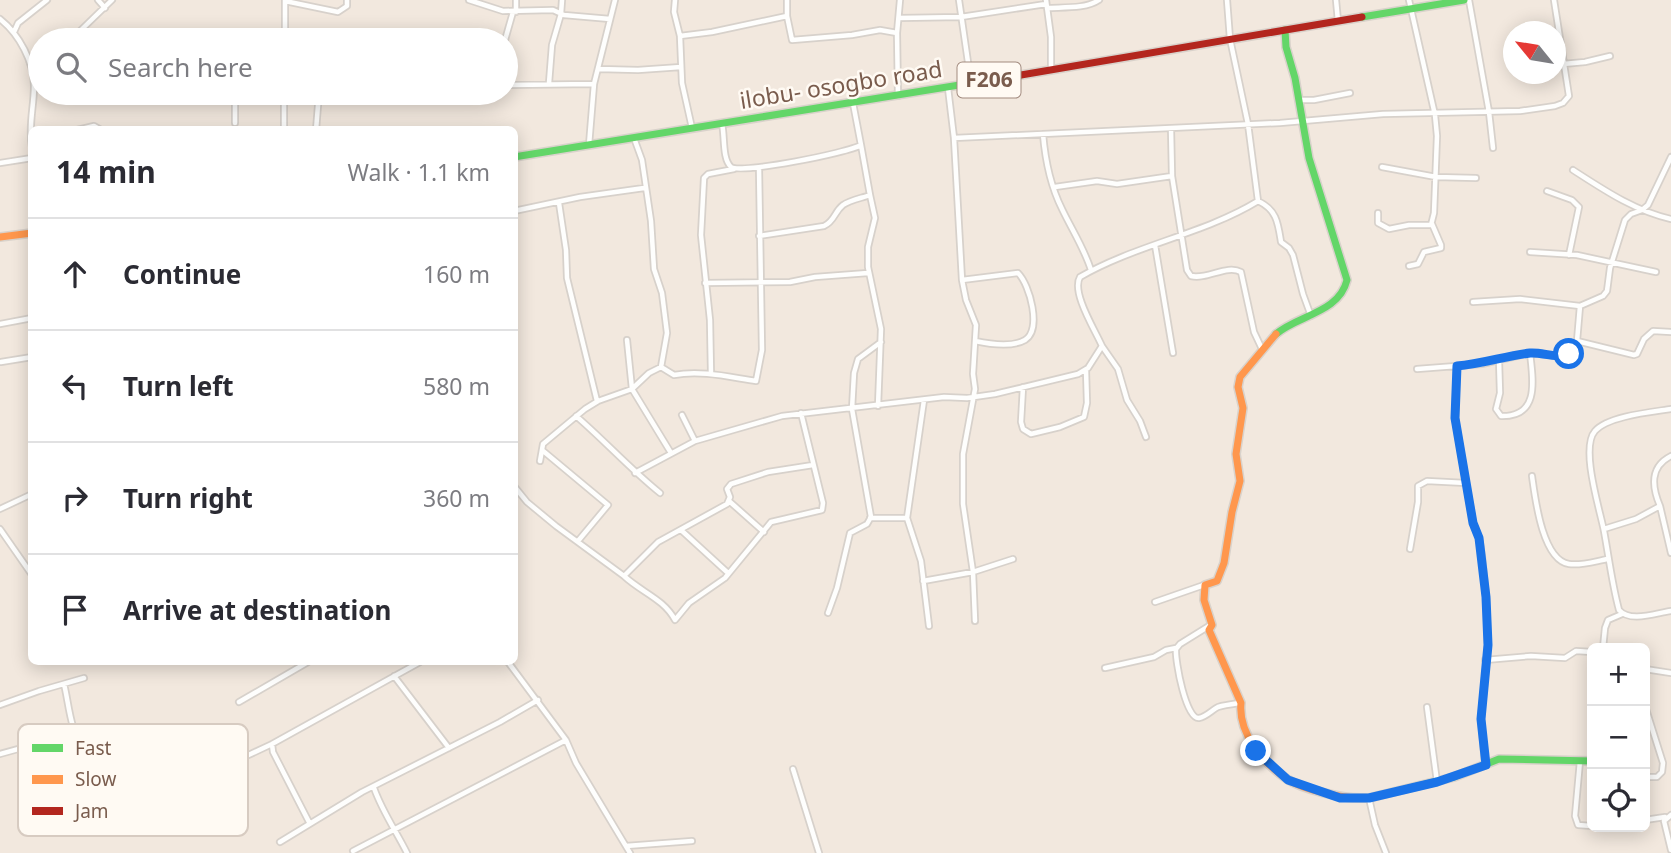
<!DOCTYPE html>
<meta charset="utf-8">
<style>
:root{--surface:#fff;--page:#f7f7f7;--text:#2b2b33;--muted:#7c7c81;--line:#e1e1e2}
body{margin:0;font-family:"Noto Sans",sans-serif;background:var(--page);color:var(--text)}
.controls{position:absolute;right:21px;bottom:21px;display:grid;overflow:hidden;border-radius:10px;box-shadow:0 4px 18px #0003}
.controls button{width:63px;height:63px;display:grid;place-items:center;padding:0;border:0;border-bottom:2px solid var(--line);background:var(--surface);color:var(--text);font:35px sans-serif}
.compass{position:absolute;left:1503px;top:21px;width:63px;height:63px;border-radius:50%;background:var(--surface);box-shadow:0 4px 18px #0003;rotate:300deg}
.stop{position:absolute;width:21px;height:21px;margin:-16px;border:5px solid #1a73e8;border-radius:50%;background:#fff}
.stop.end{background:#1a73e8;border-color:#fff;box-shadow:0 2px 7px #0008}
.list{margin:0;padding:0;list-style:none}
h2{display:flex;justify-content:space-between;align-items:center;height:91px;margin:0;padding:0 28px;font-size:30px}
h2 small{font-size:23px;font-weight:400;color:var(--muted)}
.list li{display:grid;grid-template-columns:46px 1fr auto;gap:21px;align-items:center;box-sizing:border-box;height:112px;padding:0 28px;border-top:2px solid var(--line)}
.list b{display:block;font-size:26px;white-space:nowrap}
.list em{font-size:23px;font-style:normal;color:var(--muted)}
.icon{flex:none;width:38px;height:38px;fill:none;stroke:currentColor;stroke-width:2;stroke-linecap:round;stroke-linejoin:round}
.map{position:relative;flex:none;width:1671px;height:853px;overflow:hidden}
.search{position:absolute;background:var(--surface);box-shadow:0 4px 18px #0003;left:28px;top:28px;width:490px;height:77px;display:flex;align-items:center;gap:18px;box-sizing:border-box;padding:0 24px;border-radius:38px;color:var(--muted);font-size:26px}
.panel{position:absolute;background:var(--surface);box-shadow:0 4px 18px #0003;left:28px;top:126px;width:490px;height:539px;border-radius:10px}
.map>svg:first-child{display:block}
</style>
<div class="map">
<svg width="1671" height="853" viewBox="0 0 1671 853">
<rect width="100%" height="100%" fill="#f9f5f0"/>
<path fill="#f2e8de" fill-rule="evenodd" d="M0 0H1671V853H0ZM1514 32H1556V74H1514ZM40 40H506V93H40ZM32 130H514V662H32ZM1592 648H1645V827H1592Z"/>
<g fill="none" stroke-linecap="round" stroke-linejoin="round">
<g stroke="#d7d1cb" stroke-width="8">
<path id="street" d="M98 0 105 8
M469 0 503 11 553 10 564 15 610 19
M675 0 674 12 680 36 682 83 692 128
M787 0V16L792 40 852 35 880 30 897 33
M959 0 971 83
M1046 0 1051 37V70
M1227 0 1230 39 1248 124 1258 201
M1336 0 1338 21
M1469 0 1489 112 1493 148
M285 1 338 12 347 6V0
M1047 8C1063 7 1086 9 1099 0
M516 12V0
M899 18 961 17 1046 4
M0 19C19 34 34 62 34 86 34 107 28 126 32 147
M14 32 18 23 47 0
M680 36 712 32 787 16
M74 40 80 31 112 0
M285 40V0
M505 40 513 12
M1563 64 1585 62 1610 56
M599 69 638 70 681 67
M549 83 552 45 561 14 562 0
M506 85 594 84
M948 88 954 138 962 280 966 300 976 325 973 374 975 389 963 454V504L973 572 975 621
M235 93V123
M898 96 897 33 900 0
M1300 100H1314L1350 93
M722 124C725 136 722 159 731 167 740 174 848 153 861 145L853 103
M1171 128 1172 176 1187 270 1191 276C1207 280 1227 264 1241 272L1254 332 1262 349
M77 130 94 126 101 130
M284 130V93
M316 130 319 93
M1043 134C1045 158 1051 187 1062 209 1072 230 1084 248 1091 270
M634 138 642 160 651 221 654 269 662 293 667 333 661 367
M954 138 1280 123 1383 114 1520 111 1555 106 1563 103 1569 96 1554 0
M589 145 594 84 615 0
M0 163 32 158
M1382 167 1436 177 1476 178
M1573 170C1604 190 1635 211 1671 219
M1055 187 1097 181 1117 184 1172 176
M1547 191 1572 200 1579 207 1569 255
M870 195 875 218 868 247V267L881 329 878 406
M559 203 566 250 567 278 597 401
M514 211 580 197 644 188
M1378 213V223L1389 229 1409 225H1431L1434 213 1437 136 1435 115 1409 0
M759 236 824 226C835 221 834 212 843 205 850 200 862 198 870 195L861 145
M1155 245 1173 353
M1530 252 1577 255 1656 272
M1409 266 1418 264 1424 252 1441 248V245L1432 224
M962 280 1018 273C1030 285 1042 330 1025 340 1011 348 989 344 975 341
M705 283 790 282 815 277 868 273
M1473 302 1520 299 1580 306
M0 324 32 318
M627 340 632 389 671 453
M1577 341 1634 355 1637 354 1644 339 1653 331 1671 332
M1102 346 1118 369 1127 400 1140 421 1146 437
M1499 360 1500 393 1496 409 1501 416C1540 417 1533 380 1530 353
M1 362 32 357
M1457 366 1455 418 1473 523 1479 538 1482 556 1486 597 1488 645 1481 719 1485 764
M1417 369 1482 364 1530 353 1557 356 1569 354 1577 341 1580 306 1603 296 1607 291 1610 268 1625 220 1631 214 1642 210 1648 205 1671 157
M711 374 710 320 701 235 704 178 708 174 734 169
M1023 387 1021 422 1023 429 1031 434 1060 427 1084 417 1087 403 1086 370
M924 400 907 518 921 561 929 626
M1671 409C1652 412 1608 416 1595 431 1580 448 1600 510 1604 531 1609 558 1612 584 1619 610 1630 623 1656 613 1671 611
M682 415 695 441
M576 416C605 441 630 469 660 493
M542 450 608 505 578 541
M540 461 543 444 585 409 598 401 632 389 649 373 661 367 674 375C701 370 729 377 756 381L762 350 759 168
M635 473 695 441 782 416 944 397 967 398 995 394 1078 374 1088 368 1102 346C1095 330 1071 292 1080 277 1135 245 1204 234 1258 201 1277 210 1278 223 1281 242L1289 248 1293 255 1303 294 1311 316
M1532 476C1535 497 1542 560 1569 564 1581 566 1596 561 1608 559
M514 486 527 502 556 526 624 576 658 542 727 504 730 497 727 489 731 484 768 472 813 465
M729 501 764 532
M1660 506 1671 553
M0 509 32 494
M870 518H907
M0 529 32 575
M1604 529 1636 519 1660 506C1652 487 1649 467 1671 456
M681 530 728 573
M1410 549 1418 502V486L1427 481 1466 483
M624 576C641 592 664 599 675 620L689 603 725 578 771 522 822 510 823 503 801 413
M923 581 973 572 1013 559
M1155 602 1204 585
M828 613 837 588 850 533 867 524 871 517 852 409 854 373 858 359 881 342
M1209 626 1180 644 1176 649C1175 661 1186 720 1199 718 1206 717 1212 710 1218 707 1225 705 1233 704 1240 703
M1603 648 1605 628 1608 620 1622 614
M1485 660 1531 656 1565 658 1576 651 1592 652
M508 662 566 740 576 763 630 853
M1105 668 1154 657 1166 650 1176 648
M1645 669 1671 673
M394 676 449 748
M64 684C69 704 70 732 84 748
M239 702 308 662
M0 705 39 691 84 678
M1645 706 1663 763 1662 772 1657 777H1645
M1427 707 1437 782
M272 744 273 752 309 822
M0 754 58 738 74 729
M1580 761 1575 816 1578 825 1592 826
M230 766 242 758 272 744 420 662
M793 769 819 853
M374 788C382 811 396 831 407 853
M1369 798 1375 825 1386 853
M1671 815 1664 821 1671 850
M1645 820 1665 817
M280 842 362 792 500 722 538 700
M626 846 692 841
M353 851 566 740"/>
</g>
<g stroke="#d9d2cb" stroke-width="10">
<path id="fast" d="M1362 17 1464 0
M514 157 1021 75
M1276 334C1298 315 1339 313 1347 280L1309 158 1295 78 1286 47 1285 30
M1361 798H1369L1454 777 1499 759 1592 761"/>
</g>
<g stroke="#d9d2cb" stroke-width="10">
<path id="slow" d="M0 237 32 233
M1276 334 1240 377 1238 387 1243 408 1236 454 1240 481 1232 512 1224 563 1217 581 1205 585 1204 600 1212 625 1209 630 1241 703C1238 733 1263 763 1287 779 1304 790 1341 798 1361 798"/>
</g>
<g stroke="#d9d2cb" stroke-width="10">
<path id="jam" d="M1021 75 1362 17"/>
</g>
<use href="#street" stroke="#fefefd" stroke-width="4.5"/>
<use href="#fast" stroke="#63d668" stroke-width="7"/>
<use href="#slow" stroke="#ff974d" stroke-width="7"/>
<use href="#jam" stroke="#b3261e" stroke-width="7"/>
</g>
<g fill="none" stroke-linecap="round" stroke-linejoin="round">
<path stroke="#1a73e8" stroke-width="9" d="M1256 751 1288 780 1340 798H1369L1437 782 1486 765 1481 719 1488 645 1486 597 1479 538 1473 523 1455 418 1457 366C1482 364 1505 356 1530 353 1543 352 1556 359 1569 354"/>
</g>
<g text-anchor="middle" stroke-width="5" stroke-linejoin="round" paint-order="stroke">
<rect fill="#fffaf3" stroke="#a28b7f" stroke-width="2" x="957.5" y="62.5" width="63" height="35" rx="5"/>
<g font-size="21" font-weight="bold" fill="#7a5c4d">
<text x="989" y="87">F206</text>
</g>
<g font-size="23" fill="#7a5c4d" stroke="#fffaf3">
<text transform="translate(841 85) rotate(-9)" y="8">ilobu- osogbo road</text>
</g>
</g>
<rect x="18" y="724" width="230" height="112" rx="10" fill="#fffaf3" stroke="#d7cbc1" stroke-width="2"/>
<rect x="32" y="744" width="31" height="8" fill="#63d668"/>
<rect x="32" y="775" width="31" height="9" fill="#ff974d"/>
<rect x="32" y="807" width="31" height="8" fill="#b3261e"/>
<g font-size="19" fill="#7a5c4d">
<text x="75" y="755">Fast</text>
<text x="75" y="786">Slow</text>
<text x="75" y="818">Jam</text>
</g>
</svg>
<div class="controls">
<button>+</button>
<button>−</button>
<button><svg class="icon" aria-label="locate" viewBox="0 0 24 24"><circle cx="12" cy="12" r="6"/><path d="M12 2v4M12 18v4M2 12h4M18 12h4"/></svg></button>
</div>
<svg class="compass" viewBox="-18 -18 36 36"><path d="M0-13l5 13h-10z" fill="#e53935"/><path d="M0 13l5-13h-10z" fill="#7c7c81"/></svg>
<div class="stop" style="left:1569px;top:354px"></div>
<div class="stop end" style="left:1256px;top:751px"></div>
<div class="search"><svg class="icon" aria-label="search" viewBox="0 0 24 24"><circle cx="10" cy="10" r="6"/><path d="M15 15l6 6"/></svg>Search here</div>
<section class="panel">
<h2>14 min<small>Walk · 1.1 km</small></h2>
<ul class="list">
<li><svg class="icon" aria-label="ahead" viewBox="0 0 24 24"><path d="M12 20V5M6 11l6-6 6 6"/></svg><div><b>Continue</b></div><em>160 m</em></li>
<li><svg class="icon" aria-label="left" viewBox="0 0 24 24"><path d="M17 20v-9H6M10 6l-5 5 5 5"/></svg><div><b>Turn left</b></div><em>580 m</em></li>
<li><svg class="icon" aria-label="right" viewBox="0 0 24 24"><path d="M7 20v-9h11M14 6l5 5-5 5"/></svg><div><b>Turn right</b></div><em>360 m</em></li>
<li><svg class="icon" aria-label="arrive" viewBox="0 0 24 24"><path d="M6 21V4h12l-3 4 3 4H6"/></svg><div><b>Arrive at destination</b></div></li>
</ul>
</section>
</div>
